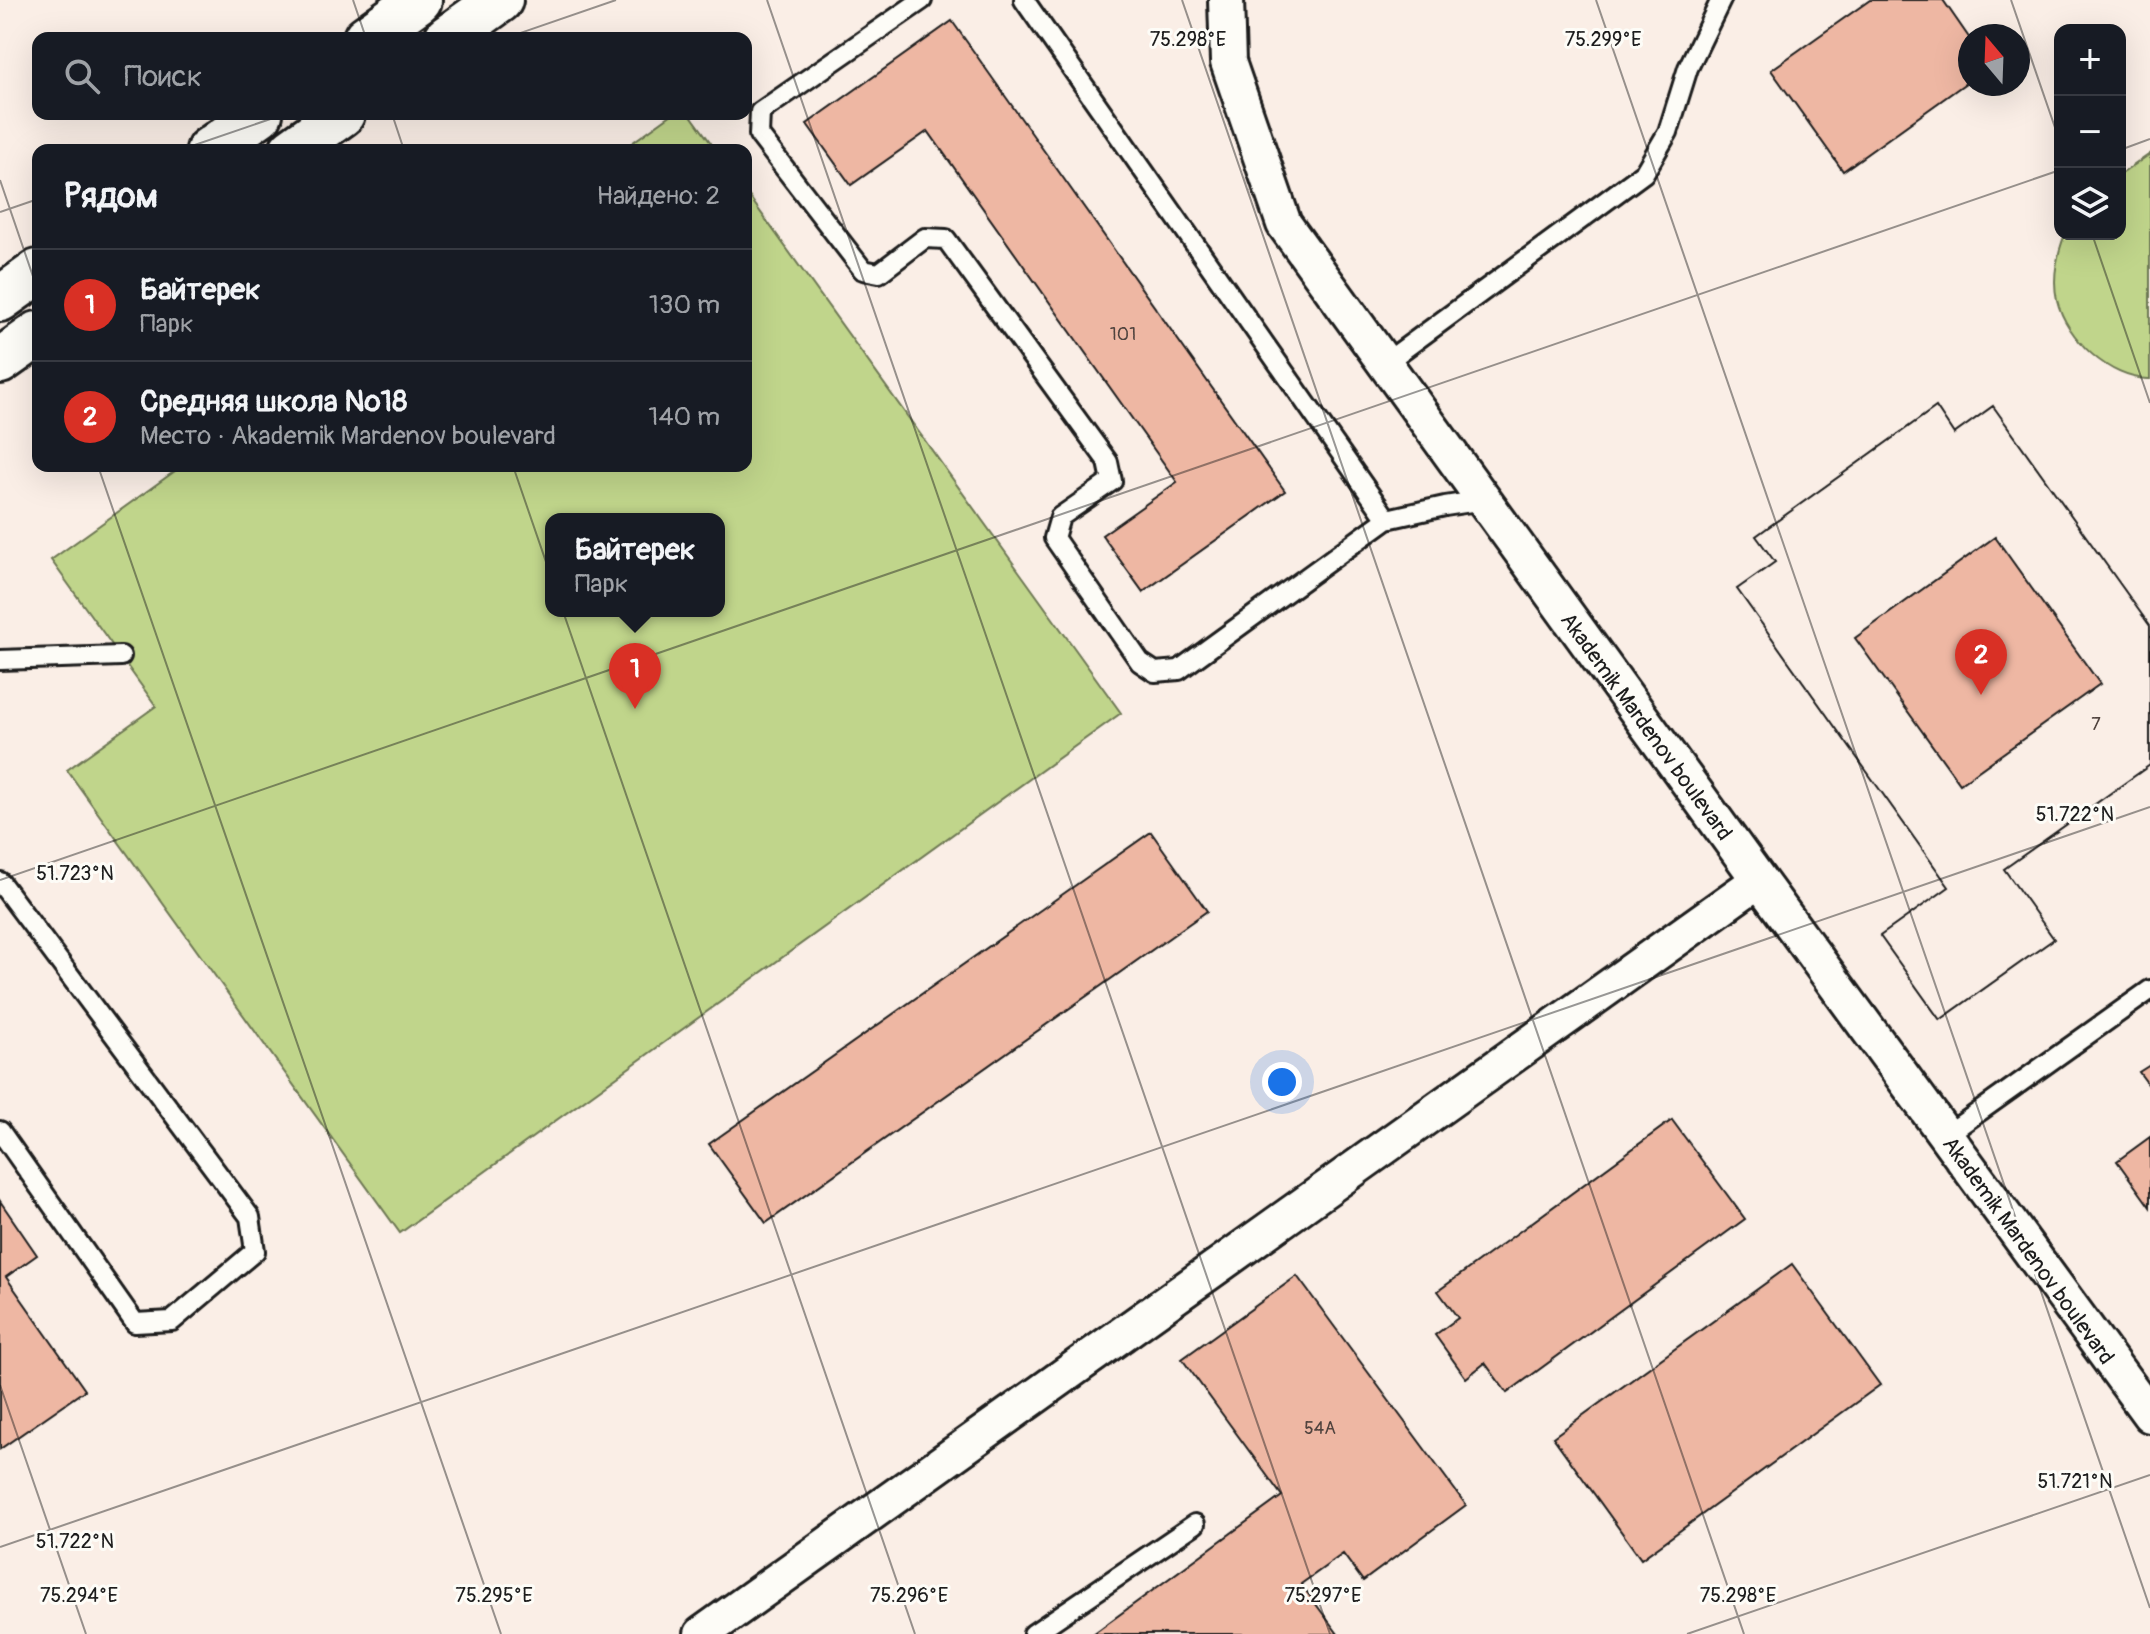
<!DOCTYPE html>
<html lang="ru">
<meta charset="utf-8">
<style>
:root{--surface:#171b24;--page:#242831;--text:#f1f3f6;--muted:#9ea1a6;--line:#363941;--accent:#d93025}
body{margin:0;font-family:Pangolin,sans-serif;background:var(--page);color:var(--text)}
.controls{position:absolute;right:24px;top:24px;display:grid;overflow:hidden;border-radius:16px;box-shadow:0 8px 32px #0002}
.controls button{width:72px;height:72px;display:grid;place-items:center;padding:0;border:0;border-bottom:2px solid var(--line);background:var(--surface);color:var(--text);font:40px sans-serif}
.compass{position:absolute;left:1958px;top:24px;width:72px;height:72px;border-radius:50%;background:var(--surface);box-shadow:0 8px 32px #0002;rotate:341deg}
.you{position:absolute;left:1282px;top:1082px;width:28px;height:28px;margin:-20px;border:6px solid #fff;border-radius:50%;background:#1a73e8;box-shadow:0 0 0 12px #1a73e833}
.badge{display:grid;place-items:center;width:52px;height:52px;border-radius:50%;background:var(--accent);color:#fff;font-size:26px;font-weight:700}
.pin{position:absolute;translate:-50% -66px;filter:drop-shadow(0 2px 4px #0008)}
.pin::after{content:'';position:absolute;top:42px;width:28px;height:24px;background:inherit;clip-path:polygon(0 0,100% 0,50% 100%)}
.popup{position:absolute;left:545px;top:513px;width:180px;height:104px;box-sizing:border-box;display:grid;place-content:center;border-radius:16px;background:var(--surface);filter:drop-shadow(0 2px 6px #0005);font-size:26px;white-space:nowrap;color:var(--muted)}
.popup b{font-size:30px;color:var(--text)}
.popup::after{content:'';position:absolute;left:50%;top:100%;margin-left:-16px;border:16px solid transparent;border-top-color:var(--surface)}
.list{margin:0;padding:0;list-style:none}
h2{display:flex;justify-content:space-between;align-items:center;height:104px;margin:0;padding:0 32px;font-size:34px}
h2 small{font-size:26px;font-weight:400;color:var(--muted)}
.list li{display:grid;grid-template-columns:52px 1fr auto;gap:24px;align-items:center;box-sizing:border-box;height:112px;padding:0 32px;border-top:2px solid var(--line)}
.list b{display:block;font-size:30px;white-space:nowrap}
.list p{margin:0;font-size:26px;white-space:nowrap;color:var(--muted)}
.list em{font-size:26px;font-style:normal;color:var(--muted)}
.icon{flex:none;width:44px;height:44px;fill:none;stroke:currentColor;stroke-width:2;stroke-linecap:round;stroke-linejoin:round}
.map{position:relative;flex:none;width:2150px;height:1634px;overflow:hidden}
.search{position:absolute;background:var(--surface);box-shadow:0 8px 32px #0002;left:32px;top:32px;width:720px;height:88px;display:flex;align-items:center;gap:20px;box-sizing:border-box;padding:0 28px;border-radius:16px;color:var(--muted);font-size:30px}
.panel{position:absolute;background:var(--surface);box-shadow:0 8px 32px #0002;left:32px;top:144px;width:720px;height:328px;border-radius:16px}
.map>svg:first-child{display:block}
</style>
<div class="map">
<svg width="2150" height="1634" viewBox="0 0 2150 1634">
<rect width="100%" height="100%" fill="#faeee6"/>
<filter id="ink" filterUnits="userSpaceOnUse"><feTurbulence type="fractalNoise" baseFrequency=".0125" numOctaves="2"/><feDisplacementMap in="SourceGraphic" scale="16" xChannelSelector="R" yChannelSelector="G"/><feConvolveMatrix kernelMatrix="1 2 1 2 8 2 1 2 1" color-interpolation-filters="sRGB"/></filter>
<g filter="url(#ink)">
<path fill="#c0d58b" stroke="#6e7854" stroke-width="2" fill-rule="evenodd" d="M672 114H690L716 150H622Z
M2150 154V379C2110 380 2066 338 2057 300 2052 278 2057 255 2065 234H2120V175Z
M746 192 1121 713 400 1233 67 770 156 706 51 560 182 466H746ZM551 519H719V611H551Z"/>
<path fill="#eeb7a3" stroke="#1c1c1c" stroke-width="2" fill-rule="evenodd" d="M1870 0H1943L1970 39V80L1843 171 1771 70Z
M952 21 1285 491 1143 592 1102 535 1177 482 928 131 851 185 807 124Z
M1993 406 2150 626V765L2004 869 2054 939 1940 1020 1880 936 1949 887 1737 589 1775 562 1756 536 1936 407 1954 434ZM1995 537 2100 684 1960 784 1855 638Z
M1993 406 2150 626V765L2004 869 2054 939 1940 1020 1880 936 1949 887 1737 589 1775 562 1756 536 1936 407 1954 434Z
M1151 832 1207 911 766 1223 709 1144Z
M2150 1065V1087L2139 1072Z
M1672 1120 1745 1219 1507 1393 1485 1363 1466 1378 1435 1335 1458 1318 1438 1291Z
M2150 1137V1207L2117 1161Z
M0 1201 37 1255 6 1277 85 1390 0 1449Z
M1792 1264 1880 1385 1641 1559 1553 1437Z
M1297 1276 1466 1505 1363 1581 1343 1554 1301 1584 1338 1634H1093L1282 1496 1182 1359Z"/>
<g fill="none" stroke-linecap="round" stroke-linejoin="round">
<g stroke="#1c1c1c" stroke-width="24">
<path id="lane" d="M922 0 760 112 759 135 863 270 879 273 925 238 946 239 1108 462 1112 481 1060 517 1054 538 1140 662 1155 672 1179 670 1387 519 1445 506 1484 500
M1024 0 1387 519
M1385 363 1644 173 1668 132 1688 68 1721 0
M0 660 121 656
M0 882 250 1217 255 1251 172 1321 135 1323 0 1131
M1945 1136 2150 990
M1033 1634 1195 1524"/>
</g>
<g stroke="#1c1c1c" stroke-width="40">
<path id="street" d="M1226 0 1228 62 1284 224 1759 880 2150 1415
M702 1634 1759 880"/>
</g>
<g stroke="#1c1c1c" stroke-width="50">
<path id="secondary" d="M366 38 419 0
M447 38 500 0
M209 150 260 114
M292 150 342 114
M0 299 38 272
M0 361 38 334"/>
</g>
<use href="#lane" stroke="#fdfcf7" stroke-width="18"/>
<use href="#street" stroke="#fdfcf7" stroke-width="34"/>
<use href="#secondary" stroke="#fdfcf7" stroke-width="44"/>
</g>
</g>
<path fill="none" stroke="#1c1c1c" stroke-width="2" stroke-opacity="0.45" d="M353 0 366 38M767 0 1330 1634M1182 0 1744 1634M1596 0 2150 1608M2011 0 2060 142M506 38 616 0M392 114 404 150M180 150 285 114M2120 150 2150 139M0 180 38 291M0 212 38 199M2092 234 2150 403M98 466 501 1634M513 466 915 1634M0 880 2060 170M0 1385 86 1634M0 1547 2150 807M1687 1634 2150 1475"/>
<g text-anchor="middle" stroke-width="6" stroke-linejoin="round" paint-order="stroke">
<g font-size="18" fill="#50433e">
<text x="1123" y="340">101</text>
<text x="2096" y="730">7</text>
<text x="1320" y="1434">54А</text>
</g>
<g font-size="22" fill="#1c1c1c" stroke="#fdfcf7">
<text transform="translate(1647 726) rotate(54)" y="8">Akademik Mardenov boulevard</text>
<text transform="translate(2029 1250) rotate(54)" y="8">Akademik Mardenov boulevard</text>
</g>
</g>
<g font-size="20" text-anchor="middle" fill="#1c1c1c" stroke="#fdfcf7" stroke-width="6" stroke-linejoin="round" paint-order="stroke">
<text x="1188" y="46">75.298°E</text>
<text x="1603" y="46">75.299°E</text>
<text x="2075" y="821">51.722°N</text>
<text x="75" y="880">51.723°N</text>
<text x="2075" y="1488">51.721°N</text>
<text x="75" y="1548">51.722°N</text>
<text x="79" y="1602">75.294°E</text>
<text x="494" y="1602">75.295°E</text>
<text x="909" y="1602">75.296°E</text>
<text x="1323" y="1602">75.297°E</text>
<text x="1738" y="1602">75.298°E</text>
</g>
</svg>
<div class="controls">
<button>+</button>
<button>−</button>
<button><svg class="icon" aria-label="layers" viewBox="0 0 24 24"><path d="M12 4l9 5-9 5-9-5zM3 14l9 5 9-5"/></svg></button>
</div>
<svg class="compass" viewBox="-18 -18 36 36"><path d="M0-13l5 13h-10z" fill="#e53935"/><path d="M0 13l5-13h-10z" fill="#9ea1a6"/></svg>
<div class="you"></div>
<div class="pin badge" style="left:635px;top:709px">1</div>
<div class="popup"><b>Байтерек</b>Парк</div>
<div class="pin badge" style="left:1981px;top:695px">2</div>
<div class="search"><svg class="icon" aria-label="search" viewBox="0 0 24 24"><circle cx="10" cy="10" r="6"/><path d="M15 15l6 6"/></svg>Поиск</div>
<section class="panel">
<h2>Рядом<small>Найдено: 2</small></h2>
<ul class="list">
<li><span class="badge">1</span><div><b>Байтерек</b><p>Парк</p></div><em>130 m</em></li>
<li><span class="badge">2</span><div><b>Средняя школа №18</b><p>Место · Akademik Mardenov boulevard</p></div><em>140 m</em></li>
</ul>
</section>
</div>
